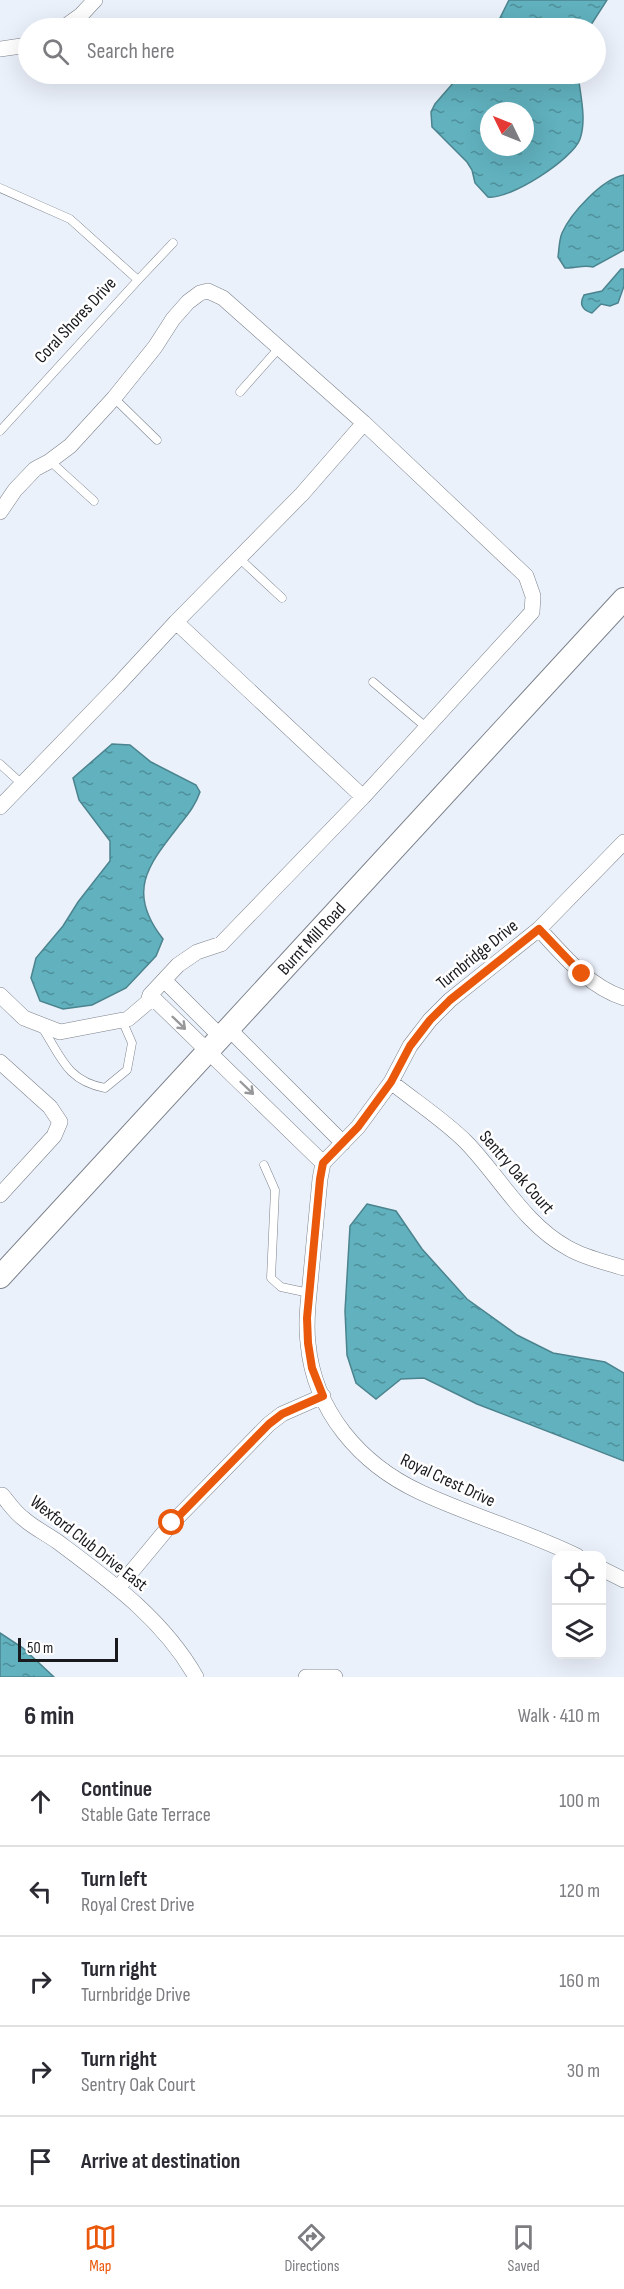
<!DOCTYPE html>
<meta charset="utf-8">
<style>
:root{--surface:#fff;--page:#f7f7f7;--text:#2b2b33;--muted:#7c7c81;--line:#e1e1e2;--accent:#ea580c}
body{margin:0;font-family:"Sofia Sans Condensed",sans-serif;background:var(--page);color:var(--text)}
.controls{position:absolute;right:18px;bottom:18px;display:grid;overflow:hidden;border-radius:12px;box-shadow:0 6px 24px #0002}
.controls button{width:54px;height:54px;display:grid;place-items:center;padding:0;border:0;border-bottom:2px solid var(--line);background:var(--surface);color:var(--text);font:30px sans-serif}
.compass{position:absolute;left:480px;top:102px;width:54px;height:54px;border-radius:50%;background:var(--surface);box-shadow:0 6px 24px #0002;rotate:313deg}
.scale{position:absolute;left:18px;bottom:15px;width:100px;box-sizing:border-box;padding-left:6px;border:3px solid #181a1e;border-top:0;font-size:16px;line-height:21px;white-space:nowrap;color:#181a1e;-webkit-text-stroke:4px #fff;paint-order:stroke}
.stop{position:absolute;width:18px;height:18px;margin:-14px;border:4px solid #ea580c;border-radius:50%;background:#fff}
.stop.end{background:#ea580c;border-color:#fff;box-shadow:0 2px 6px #0008}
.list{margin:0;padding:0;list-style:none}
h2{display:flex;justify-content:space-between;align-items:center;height:78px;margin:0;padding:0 24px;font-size:26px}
h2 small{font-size:20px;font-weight:400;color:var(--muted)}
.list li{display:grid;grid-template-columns:39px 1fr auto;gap:18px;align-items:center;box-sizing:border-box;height:90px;padding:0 24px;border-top:2px solid var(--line)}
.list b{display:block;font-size:22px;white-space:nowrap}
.list p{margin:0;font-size:20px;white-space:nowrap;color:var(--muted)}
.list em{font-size:20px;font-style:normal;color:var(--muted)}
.icon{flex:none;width:33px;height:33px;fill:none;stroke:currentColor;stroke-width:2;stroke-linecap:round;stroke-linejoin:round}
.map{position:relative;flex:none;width:624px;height:1677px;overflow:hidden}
.search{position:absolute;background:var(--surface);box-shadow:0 6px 24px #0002;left:18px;right:18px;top:18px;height:66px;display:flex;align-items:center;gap:15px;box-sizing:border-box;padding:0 21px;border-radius:33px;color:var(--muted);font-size:22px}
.sheet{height:528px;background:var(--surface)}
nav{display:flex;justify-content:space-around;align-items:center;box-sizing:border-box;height:84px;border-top:2px solid var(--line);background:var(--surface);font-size:16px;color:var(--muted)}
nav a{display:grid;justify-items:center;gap:3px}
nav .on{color:var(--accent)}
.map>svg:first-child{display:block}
</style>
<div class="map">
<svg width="624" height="1677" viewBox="0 0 624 1677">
<defs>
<pattern id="water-ripples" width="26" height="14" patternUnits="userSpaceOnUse" patternTransform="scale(1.5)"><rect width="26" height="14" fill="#61b1be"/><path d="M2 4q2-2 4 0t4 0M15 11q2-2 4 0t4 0" fill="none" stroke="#4f8f9a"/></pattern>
</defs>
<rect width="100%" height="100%" fill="#ebf1fb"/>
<path fill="url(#water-ripples)" stroke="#4b848e" stroke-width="1.5" fill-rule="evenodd" d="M509 0H607L589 28H495Z
M461 74H578C580 94 587 119 580 139 573 159 510 200 488 197L475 183 472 170 467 162 432 127 431 112 435 104ZM489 111H525V147H489Z
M624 175V250L593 267C582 264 576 269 565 268L558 257C559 250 559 240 562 233 571 213 602 179 624 175Z
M621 269H624V286L618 303 610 306 601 304 592 313C582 310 579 304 584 295L602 291Z
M112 744 130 745 151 762 196 785 200 792C196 804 189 813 181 823 149 864 125 891 163 939L156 956 126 988 92 1005 63 1009 40 1001 31 978 36 958 63 926 78 902 110 861V841L79 800 73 778Z
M367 1204 396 1211 422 1249 467 1299 517 1335 553 1353 605 1362 624 1373V1461L477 1404 424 1378 401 1379 376 1399 356 1383 347 1355 345 1311 350 1226Z
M0 1633 23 1648 54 1677H0Z"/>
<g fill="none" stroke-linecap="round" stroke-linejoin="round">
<g stroke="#7c828b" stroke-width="9">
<path id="lane" d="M0 188 70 219 138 280 0 431
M138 280 173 243
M240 392 279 348
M114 398 157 440
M50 461 94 501
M240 559 282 598
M373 682 427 728
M0 764 22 784
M42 1027C61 1057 67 1081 105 1088L127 1070 132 1043 122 1020
M264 1165 275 1190 271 1278 281 1287 309 1293"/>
</g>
<g stroke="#7c828b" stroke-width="16">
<path id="street" d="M63 28 81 15 95 0
M0 49 28 45
M0 512 15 490 35 469 50 461 70 446 114 398 155 347 173 319 188 302 200 293 208 291 223 298 364 423 526 576 533 596 532 612 363 797 221 944 197 952 178 965 150 995 148 1002 128 1019 60 1032 24 1018 0 995
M176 622 363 797
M0 807 117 686 176 622 302 494 364 423
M539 929C564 956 588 986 624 998
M164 980 221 1037
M150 995 323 1163
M229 1029 343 1143
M0 1062 50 1107 60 1122 54 1136 0 1195
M391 1082C416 1102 444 1120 466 1142 500 1177 524 1224 568 1248 585 1258 605 1262 624 1268
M323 1163 320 1179C317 1211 314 1243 311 1274 309 1297 305 1320 308 1343 314 1411 360 1464 420 1492 471 1516 526 1531 577 1556
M323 1163 358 1127 391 1082 410 1046 430 1020 450 1000 539 929 624 842
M2 1495C9 1503 15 1513 24 1519 34 1528 47 1534 58 1542 110 1581 163 1619 196 1677
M602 1569 624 1580
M118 1588 172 1523 269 1424 282 1414 323 1396
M306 1677H335"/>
</g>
<g stroke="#7c828b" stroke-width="24">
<g id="secondary">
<path id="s1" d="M0 1277 624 599"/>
</g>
</g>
<use href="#lane" stroke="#fff" stroke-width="8"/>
<use href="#street" stroke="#fff" stroke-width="15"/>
<use href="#secondary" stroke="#fff" stroke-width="22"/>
</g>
<defs><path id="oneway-shaft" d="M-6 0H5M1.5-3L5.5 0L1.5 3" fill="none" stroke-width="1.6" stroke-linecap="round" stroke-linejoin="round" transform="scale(1.5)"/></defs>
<g stroke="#97989a">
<use href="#oneway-shaft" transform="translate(179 1023) rotate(44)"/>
<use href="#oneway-shaft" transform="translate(247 1088) rotate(44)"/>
</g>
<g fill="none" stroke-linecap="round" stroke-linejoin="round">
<path stroke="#ea580c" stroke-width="8" d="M172 1523 269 1424 282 1414 323 1396 312 1368 308 1343 307 1318 320 1179 323 1163 358 1127 391 1082 410 1046 430 1020 450 1000 539 929 582 974"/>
</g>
<g text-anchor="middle" stroke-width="5" stroke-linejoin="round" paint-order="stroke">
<g font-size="18" fill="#181a1e" stroke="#fff">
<text transform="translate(75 320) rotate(-47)" y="6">Coral Shores Drive</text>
<text dy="6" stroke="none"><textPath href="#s1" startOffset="460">Burnt Mill Road</textPath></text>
<text transform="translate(477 954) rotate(-39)" y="6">Turnbridge Drive</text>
<text transform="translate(517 1172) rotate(49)" y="6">Sentry Oak Court</text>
<text transform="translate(448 1480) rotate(25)" y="6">Royal Crest Drive</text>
<text transform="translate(89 1543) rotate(38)" y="6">Wexford Club Drive East</text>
</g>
</g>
</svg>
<div class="controls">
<button><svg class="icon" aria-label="locate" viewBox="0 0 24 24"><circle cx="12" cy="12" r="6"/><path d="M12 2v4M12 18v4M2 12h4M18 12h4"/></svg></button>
<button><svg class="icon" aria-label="layers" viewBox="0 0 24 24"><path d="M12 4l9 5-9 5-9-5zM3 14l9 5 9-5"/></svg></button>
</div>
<svg class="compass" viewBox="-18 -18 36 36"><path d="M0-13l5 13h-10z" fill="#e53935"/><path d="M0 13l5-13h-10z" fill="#7c7c81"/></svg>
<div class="scale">50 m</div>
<div class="stop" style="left:172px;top:1523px"></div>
<div class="stop end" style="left:582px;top:974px"></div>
<div class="search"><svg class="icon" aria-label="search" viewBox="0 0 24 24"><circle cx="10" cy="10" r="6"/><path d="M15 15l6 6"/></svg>Search here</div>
</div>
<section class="sheet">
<h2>6 min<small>Walk · 410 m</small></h2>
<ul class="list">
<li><svg class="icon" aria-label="ahead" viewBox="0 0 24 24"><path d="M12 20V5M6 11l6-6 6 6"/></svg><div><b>Continue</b><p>Stable Gate Terrace</p></div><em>100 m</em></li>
<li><svg class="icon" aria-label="left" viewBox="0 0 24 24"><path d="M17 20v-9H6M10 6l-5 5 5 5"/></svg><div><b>Turn left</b><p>Royal Crest Drive</p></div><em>120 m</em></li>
<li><svg class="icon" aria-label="right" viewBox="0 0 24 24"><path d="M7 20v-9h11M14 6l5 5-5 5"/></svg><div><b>Turn right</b><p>Turnbridge Drive</p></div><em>160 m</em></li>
<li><svg class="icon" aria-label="right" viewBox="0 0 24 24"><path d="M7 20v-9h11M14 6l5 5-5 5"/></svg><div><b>Turn right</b><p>Sentry Oak Court</p></div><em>30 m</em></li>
<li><svg class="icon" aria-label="arrive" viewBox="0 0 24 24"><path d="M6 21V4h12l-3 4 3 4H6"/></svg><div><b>Arrive at destination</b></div></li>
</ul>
</section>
<nav>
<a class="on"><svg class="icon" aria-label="map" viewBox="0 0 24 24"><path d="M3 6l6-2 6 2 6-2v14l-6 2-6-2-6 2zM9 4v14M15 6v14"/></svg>Map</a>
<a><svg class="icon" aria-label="directions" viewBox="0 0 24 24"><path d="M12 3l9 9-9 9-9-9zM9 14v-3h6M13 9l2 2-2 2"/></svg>Directions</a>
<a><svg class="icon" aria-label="saved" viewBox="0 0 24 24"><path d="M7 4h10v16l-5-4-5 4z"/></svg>Saved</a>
</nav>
